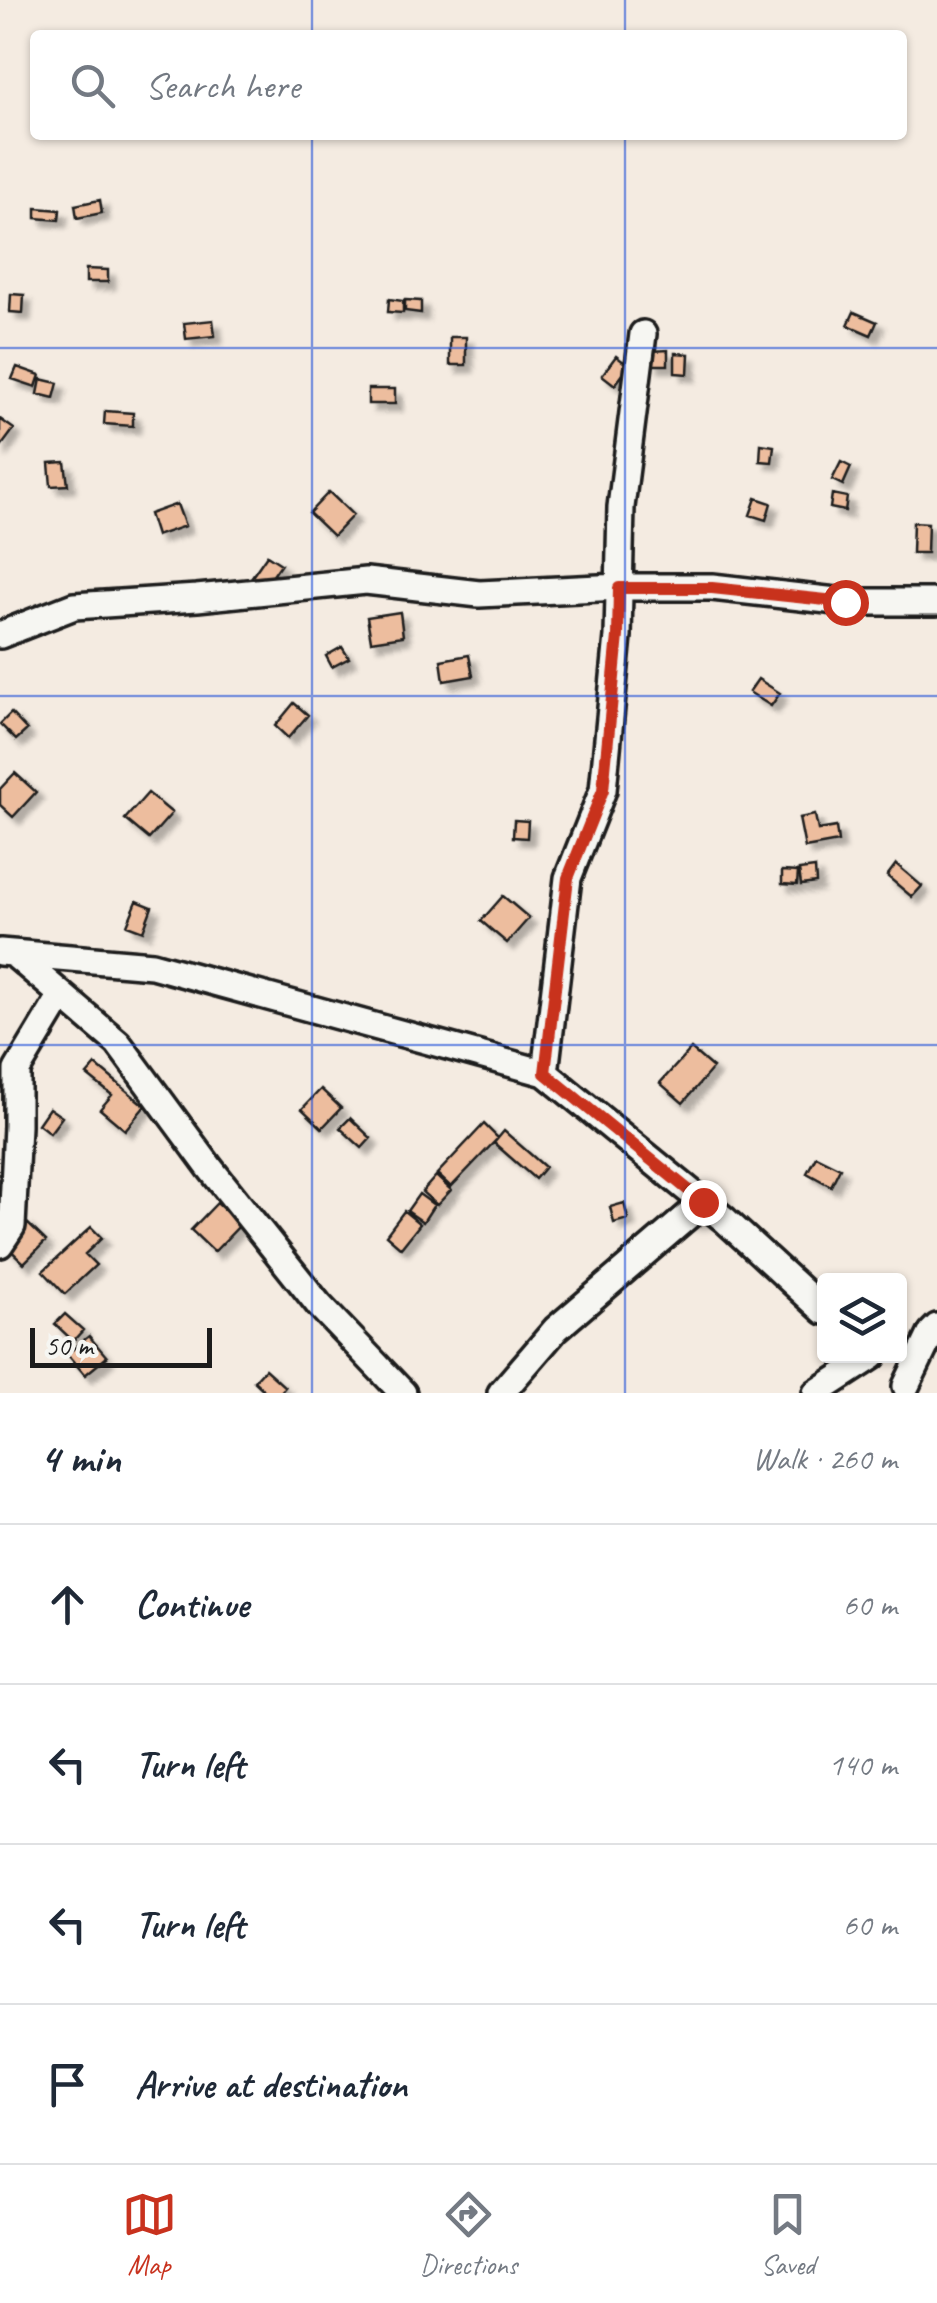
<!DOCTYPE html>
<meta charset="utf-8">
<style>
:root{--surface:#fff;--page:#f6f6f7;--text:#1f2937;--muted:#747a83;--line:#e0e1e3;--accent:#c8321e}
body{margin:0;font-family:Caveat,sans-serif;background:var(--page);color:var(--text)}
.controls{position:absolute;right:30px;bottom:30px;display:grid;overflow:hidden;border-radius:10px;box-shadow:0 2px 8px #0004}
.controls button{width:90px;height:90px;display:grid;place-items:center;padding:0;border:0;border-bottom:2px solid var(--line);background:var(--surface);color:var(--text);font:50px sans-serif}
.scale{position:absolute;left:30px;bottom:25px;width:182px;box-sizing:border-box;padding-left:10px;border:5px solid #1c1c1c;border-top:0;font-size:28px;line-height:35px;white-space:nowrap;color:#1c1c1c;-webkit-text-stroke:8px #f6f6f2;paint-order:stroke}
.stop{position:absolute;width:30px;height:30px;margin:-22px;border:8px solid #c8321e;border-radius:50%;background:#fff}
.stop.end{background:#c8321e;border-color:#fff;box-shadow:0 2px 10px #0008}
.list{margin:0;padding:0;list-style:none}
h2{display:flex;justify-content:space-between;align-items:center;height:130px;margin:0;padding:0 40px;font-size:42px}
h2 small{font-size:32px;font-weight:400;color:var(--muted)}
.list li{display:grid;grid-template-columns:65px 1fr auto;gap:30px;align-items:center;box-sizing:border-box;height:160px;padding:0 40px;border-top:2px solid var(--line)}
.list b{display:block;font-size:38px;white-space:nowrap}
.list em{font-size:32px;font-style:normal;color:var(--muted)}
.icon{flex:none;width:55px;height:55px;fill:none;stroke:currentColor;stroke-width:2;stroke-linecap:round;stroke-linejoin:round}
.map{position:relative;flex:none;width:937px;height:1393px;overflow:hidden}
.search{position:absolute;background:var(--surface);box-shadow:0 2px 8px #0004;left:30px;right:30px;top:30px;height:110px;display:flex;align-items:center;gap:25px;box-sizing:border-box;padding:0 35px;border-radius:10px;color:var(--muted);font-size:38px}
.sheet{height:770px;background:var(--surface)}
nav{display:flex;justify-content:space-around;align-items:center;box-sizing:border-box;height:140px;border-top:2px solid var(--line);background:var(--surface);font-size:28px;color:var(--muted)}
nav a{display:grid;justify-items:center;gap:5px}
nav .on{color:var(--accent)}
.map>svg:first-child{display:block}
</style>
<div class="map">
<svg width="937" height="1393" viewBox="0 0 937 1393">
<defs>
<filter id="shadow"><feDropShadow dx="7" dy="7" stdDeviation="2.5" flood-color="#0004"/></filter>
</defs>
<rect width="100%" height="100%" fill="#f4ebe1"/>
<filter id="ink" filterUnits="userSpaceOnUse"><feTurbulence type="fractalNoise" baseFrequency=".01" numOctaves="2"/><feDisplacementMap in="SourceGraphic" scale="20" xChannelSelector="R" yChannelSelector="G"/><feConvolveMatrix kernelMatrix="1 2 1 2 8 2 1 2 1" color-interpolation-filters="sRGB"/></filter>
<g filter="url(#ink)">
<path fill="#edbd9e" stroke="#1c1c1c" stroke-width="2.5" filter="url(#shadow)" d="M100 200 102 213 77 218 75 205Z
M36 208 60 210 59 220 36 218Z
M86 269 108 270V282H86Z
M11 294 24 295 23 313 10 312Z
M389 299 403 301V313L388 312Z
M405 300 421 301V313L405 311Z
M854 312 877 322 871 335 848 325Z
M213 320 215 336 186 339 184 323Z
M450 337H466V365H450Z
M668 350V365H652V351Z
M675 353 689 354 688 374 675 373Z
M616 356 629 366 615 385 602 375Z
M17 367 40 375 36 387 12 379Z
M41 379 58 383 54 398 38 394Z
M368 389H395V404H368Z
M105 411 133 413V426L104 424Z
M0 419 14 429 0 448Z
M761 444 774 446 772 462 760 461Z
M65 462 68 485 51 486 49 463Z
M841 462 851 467 843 485 832 480Z
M329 492 353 515 333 536 309 513Z
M832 494 847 497 845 511 830 508Z
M756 498 771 503 766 520 750 515Z
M177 504 185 526 156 536 149 514Z
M913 522 928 523 927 553H912Z
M267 555 281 564 265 587 251 578Z
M400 612 403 636 371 641 367 617Z
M342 647 349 658 332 667 326 656Z
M469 655 473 676 444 681 441 660Z
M758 679 780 693 771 706 749 692Z
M294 703 308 715 288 738 275 726Z
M11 713 27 730 16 740 0 724Z
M15 773 36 792 13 817 0 805V789Z
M148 793 172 813 149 839 125 819Z
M815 815 818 830 836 827 838 842 805 848 799 818Z
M514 820 528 821 527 838 513 837Z
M896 864 922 886 912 897 887 876Z
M815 868 816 883 801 885 799 870Z
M782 871 798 872 797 885 782 884Z
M503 896 529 918 507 943 481 921Z
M137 901 152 907 143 931 127 925Z
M691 1049 713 1068 683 1103 660 1083Z
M96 1065 145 1106 125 1130 100 1109 112 1095 87 1075Z
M321 1089 341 1108 322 1128 302 1109Z
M49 1108 62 1117 50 1133 38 1124Z
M350 1118 371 1138 362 1148 340 1128Z
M484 1124 498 1138 451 1187 437 1174Z
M504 1131 545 1167 535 1179 494 1143Z
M816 1156 840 1168 831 1186 807 1173Z
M436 1176 451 1190 437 1205 422 1192Z
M419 1194 434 1205 423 1222 407 1211Z
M217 1203 240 1225 214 1252 191 1230Z
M624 1203 628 1219 614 1223 610 1207Z
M404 1211 420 1224 401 1248 386 1235Z
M23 1219 46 1241 24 1263 1 1241Z
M91 1227 102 1238 85 1254 96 1265 65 1294 43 1271Z
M65 1314 83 1330 73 1341 55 1324Z
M89 1336 107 1357 85 1375 67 1354Z
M265 1369 285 1387 280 1393H267L254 1381Z"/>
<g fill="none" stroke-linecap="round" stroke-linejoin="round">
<g stroke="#1c1c1c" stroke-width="32">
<path id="street" d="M0 635 74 606 197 598 366 581 479 594 619 587H712L845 602H937
M0 952 152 965 545 1073 725 1220 824 1311
M15 955 118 1043 210 1168 319 1305 403 1393
M545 1073 568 878 603 790 618 636 621 507 643 334
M0 1244 12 1226 17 1126V1070L62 995
M906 1386 932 1332 937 1327
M501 1393 556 1329 703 1203
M816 1393 873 1356"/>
</g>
<use href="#street" stroke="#f6f6f2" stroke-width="25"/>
</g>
</g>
<g fill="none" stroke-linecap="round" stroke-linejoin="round" filter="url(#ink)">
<path stroke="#c8321e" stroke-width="12" d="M703 1202 545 1073 568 878 603 790 618 636 619 588H712L845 602"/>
</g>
<path fill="none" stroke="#1d4ed8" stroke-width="2.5" stroke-opacity="0.55" d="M312 0V35M625 0V35M312 135V1393M625 135V1393M0 348H937M0 696H937M0 1045H937"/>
</svg>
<div class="controls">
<button><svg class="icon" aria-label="layers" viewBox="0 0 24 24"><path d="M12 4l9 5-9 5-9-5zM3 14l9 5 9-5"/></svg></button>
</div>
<div class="scale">50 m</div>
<div class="stop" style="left:845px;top:602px"></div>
<div class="stop end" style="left:703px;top:1202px"></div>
<div class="search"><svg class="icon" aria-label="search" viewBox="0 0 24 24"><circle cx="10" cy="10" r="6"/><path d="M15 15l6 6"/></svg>Search here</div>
</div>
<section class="sheet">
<h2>4 min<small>Walk · 260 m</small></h2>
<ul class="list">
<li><svg class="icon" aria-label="ahead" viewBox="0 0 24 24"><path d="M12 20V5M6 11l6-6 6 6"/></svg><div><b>Continue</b></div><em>60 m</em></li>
<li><svg class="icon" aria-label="left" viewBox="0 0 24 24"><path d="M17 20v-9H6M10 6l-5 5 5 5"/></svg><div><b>Turn left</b></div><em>140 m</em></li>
<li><svg class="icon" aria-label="left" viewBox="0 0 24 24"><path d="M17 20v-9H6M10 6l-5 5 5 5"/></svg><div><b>Turn left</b></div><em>60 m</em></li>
<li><svg class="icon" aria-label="arrive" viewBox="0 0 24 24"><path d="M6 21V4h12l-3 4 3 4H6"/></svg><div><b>Arrive at destination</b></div></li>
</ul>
</section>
<nav>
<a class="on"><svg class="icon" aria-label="map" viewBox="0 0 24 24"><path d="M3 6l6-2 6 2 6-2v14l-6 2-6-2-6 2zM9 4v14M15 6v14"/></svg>Map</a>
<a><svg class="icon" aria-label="directions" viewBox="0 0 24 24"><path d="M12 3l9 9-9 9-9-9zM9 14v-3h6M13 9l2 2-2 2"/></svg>Directions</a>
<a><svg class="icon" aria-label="saved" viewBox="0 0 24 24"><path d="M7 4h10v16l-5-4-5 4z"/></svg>Saved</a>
</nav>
